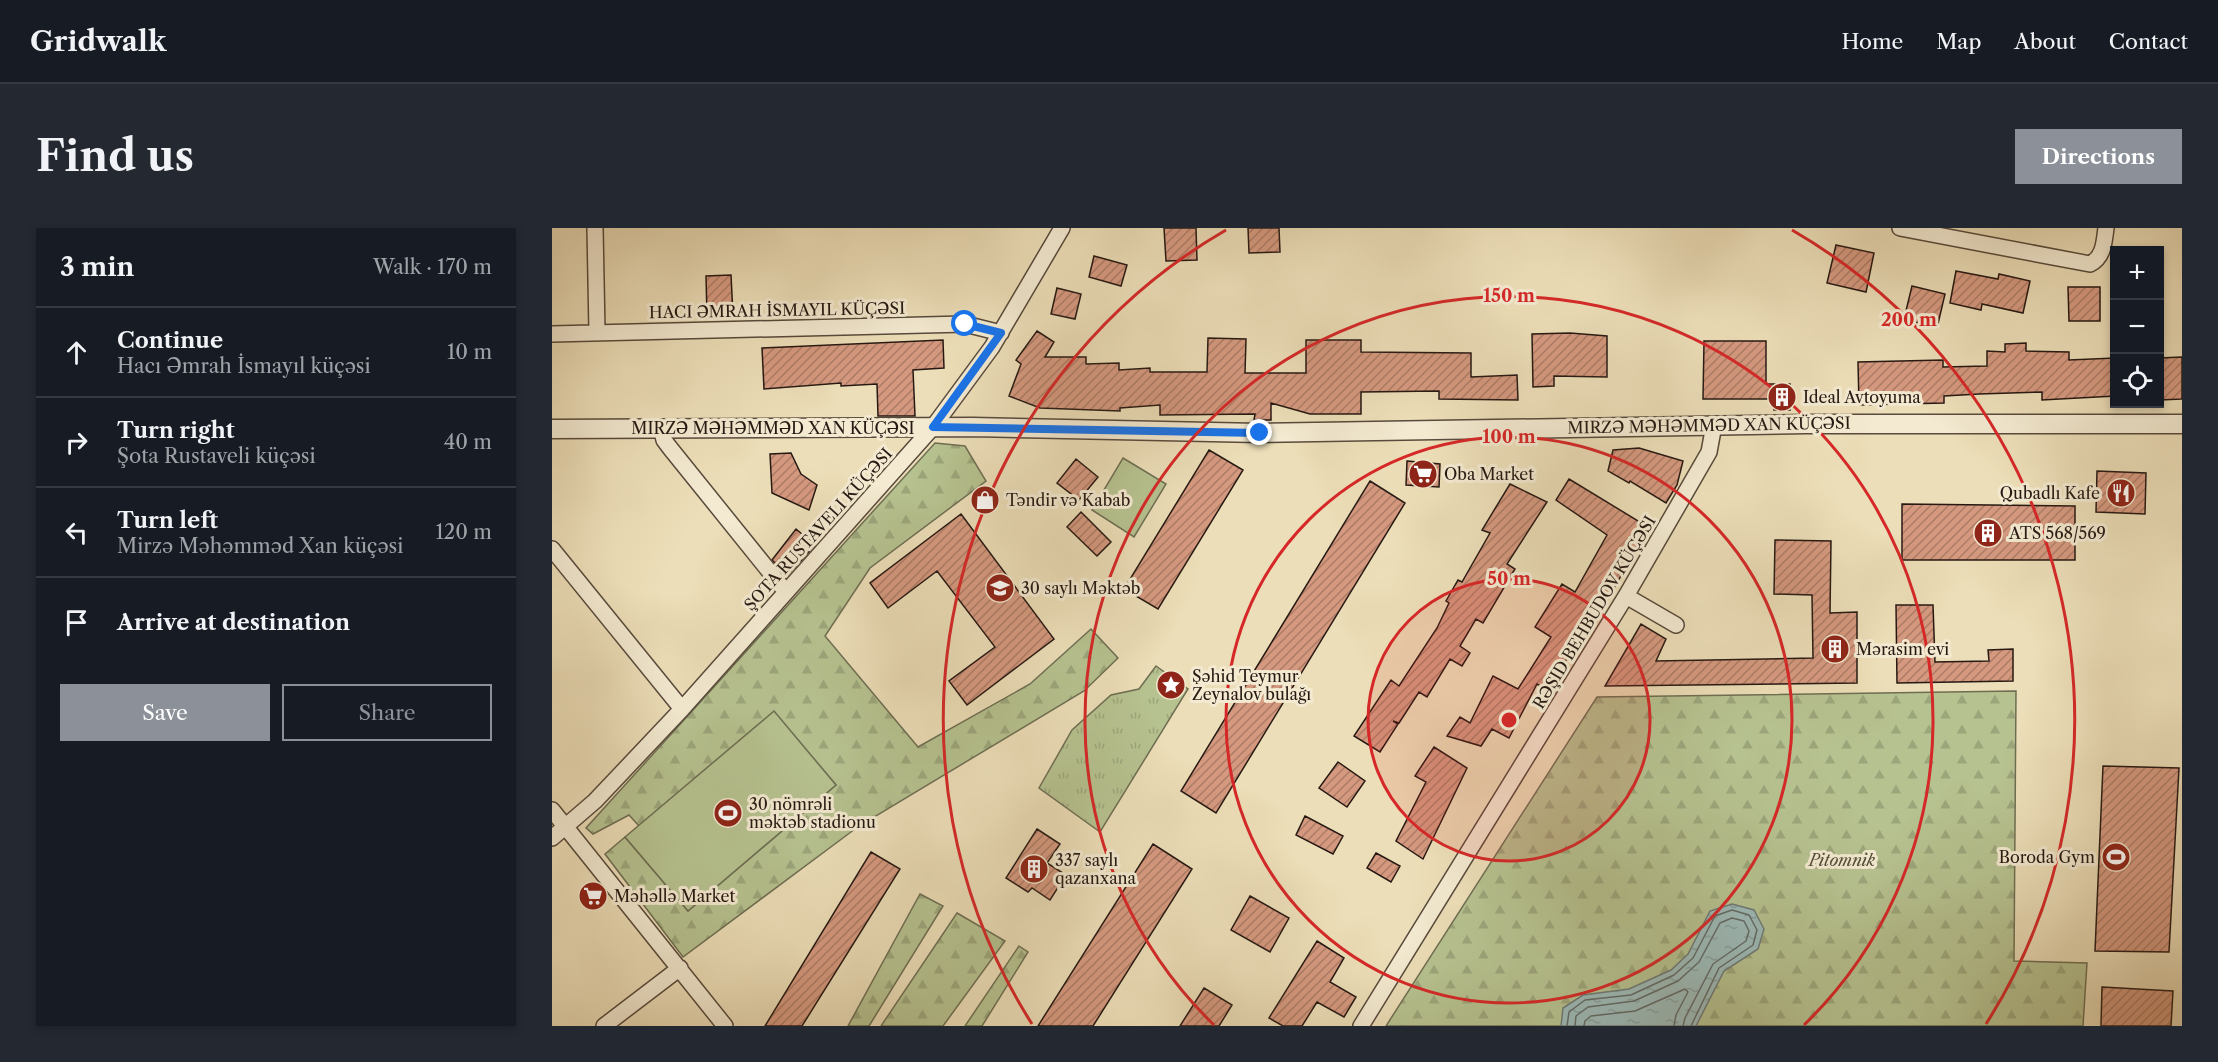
<!DOCTYPE html>
<meta charset="utf-8">
<style>
:root{--surface:#171b24;--page:#242831;--text:#f1f3f6;--muted:#9ea1a6;--line:#363941;--accent:#8c9099}
body{margin:0;font-family:"Libre Caslon Text",serif;background:var(--page);color:var(--text)}
.controls{position:absolute;right:18px;top:18px;display:grid;overflow:hidden;border-radius:0px;box-shadow:0 3px 9px #0003}
.controls button{width:54px;height:54px;display:grid;place-items:center;padding:0;border:0;border-bottom:2px solid var(--line);background:var(--surface);color:var(--text);font:30px sans-serif}
.stop{position:absolute;width:18px;height:18px;margin:-14px;border:4px solid #1a73e8;border-radius:50%;background:#fff}
.stop.end{background:#1a73e8;border-color:#fff;box-shadow:0 2px 6px #0008}
.list{margin:0;padding:0;list-style:none}
h2{display:flex;justify-content:space-between;align-items:center;height:78px;margin:0;padding:0 24px;font-size:26px}
h2 small{font-size:20px;font-weight:400;color:var(--muted)}
.list li{display:grid;grid-template-columns:39px 1fr auto;gap:18px;align-items:center;box-sizing:border-box;height:90px;padding:0 24px;border-top:2px solid var(--line)}
.list b{display:block;font-size:22px;white-space:nowrap}
.list p{margin:0;font-size:20px;white-space:nowrap;color:var(--muted)}
.list em{font-size:20px;font-style:normal;color:var(--muted)}
.actions{display:flex;gap:12px;padding:18px 24px}
.actions a{flex:1;padding:14px 0;border:2px solid var(--accent);border-radius:0px;text-align:center;font-size:21px;color:var(--accent)}
.actions .main{background:var(--accent);color:#fff}
.icon{flex:none;width:33px;height:33px;fill:none;stroke:currentColor;stroke-width:2;stroke-linecap:round;stroke-linejoin:round}
.map{position:relative;flex:none;width:1630px;height:798px;overflow:hidden;border-radius:0px}
header{display:flex;align-items:center;gap:36px;box-sizing:border-box;height:84px;padding:0 30px;background:var(--surface);border-bottom:2px solid var(--line)}
header strong{font-size:28px}
nav{display:flex;gap:33px;margin-inline-start:auto;font-size:21px}
.intro{display:flex;align-items:center;justify-content:space-between;box-sizing:border-box;height:144px;padding:0 36px}
h1{margin:0;font-size:42px}
.button{padding:15px 27px;border-radius:0px;background:var(--accent);color:#fff;font-size:21px;font-weight:700}
main{display:flex;gap:36px;padding:0 36px}
aside{flex:1;background:var(--surface);border-radius:0px;box-shadow:0 3px 9px #0003}
.map>svg:first-child{display:block}
</style>
<header>
<strong>Gridwalk</strong>
<nav><a>Home</a><a>Map</a><a>About</a><a>Contact</a></nav>
</header>
<div class="intro"><h1>Find us</h1><a class="button">Directions</a></div>
<main>
<aside>
<h2>3 min<small>Walk · 170 m</small></h2>
<ul class="list">
<li><svg class="icon" aria-label="ahead" viewBox="0 0 24 24"><path d="M12 20V5M6 11l6-6 6 6"/></svg><div><b>Continue</b><p>Hacı Əmrah İsmayıl küçəsi</p></div><em>10 m</em></li>
<li><svg class="icon" aria-label="right" viewBox="0 0 24 24"><path d="M7 20v-9h11M14 6l5 5-5 5"/></svg><div><b>Turn right</b><p>Şota Rustaveli küçəsi</p></div><em>40 m</em></li>
<li><svg class="icon" aria-label="left" viewBox="0 0 24 24"><path d="M17 20v-9H6M10 6l-5 5 5 5"/></svg><div><b>Turn left</b><p>Mirzə Məhəmməd Xan küçəsi</p></div><em>120 m</em></li>
<li><svg class="icon" aria-label="arrive" viewBox="0 0 24 24"><path d="M6 21V4h12l-3 4 3 4H6"/></svg><div><b>Arrive at destination</b></div></li>
</ul>
<div class="actions"><a class="main">Save</a><a>Share</a></div>
</aside>
<div class="map">
<svg width="1630" height="798" viewBox="0 0 1630 798">
<defs>
<pattern id="grass-tufts" width="24" height="20" patternUnits="userSpaceOnUse" patternTransform="scale(1.5)"><rect width="24" height="20" fill="#b6c290"/><path d="M3 7l-1-3M5 7V3M7 7l1-3M15 17l-1-3M17 17v-4M19 17l1-3" fill="none" stroke="#9ca67b"/></pattern>
<pattern id="forest-firs" width="22" height="20" patternUnits="userSpaceOnUse" patternTransform="scale(1.5)"><rect width="22" height="20" fill="#b6c290"/><path d="M5 1l3.5 6h-7zM16 11l3.5 6h-7z" fill="#9ca67b"/></pattern>
<pattern id="water-ripples" width="26" height="14" patternUnits="userSpaceOnUse" patternTransform="scale(1.5)"><rect width="26" height="14" fill="#9cbab8"/><path d="M2 4q2-2 4 0t4 0M15 11q2-2 4 0t4 0" fill="none" stroke="#869f9d"/></pattern>
<pattern id="building-hatch" width="6" height="6" patternUnits="userSpaceOnUse" patternTransform="scale(1.5)"><rect width="6" height="6" fill="#d5997f"/><path d="M-1 1l2-2M0 6l6-6M5 7l2-2" fill="none" stroke="#ad7c67"/></pattern>
</defs>
<rect width="100%" height="100%" fill="#ecdeb8"/>
<filter id="stains"><feTurbulence type="fractalNoise" baseFrequency=".00333" numOctaves="4"/><feColorMatrix values="0 0 0 0 .2 0 0 0 0 .09 0 0 0 0 .02 0 0 0 .5 -.17"/></filter>
<radialGradient id="worn" r=".72"><stop offset=".6" stop-color="#630" stop-opacity="0"/><stop offset="1" stop-color="#630" stop-opacity=".3"/></radialGradient>
<path fill="url(#grass-tufts)" stroke="#6e6e52" stroke-width="1.5" d="M604 438 636 461 548 604 487 560 520 502 559 467 587 461Z"/>
<path fill="url(#forest-firs)" stroke="#6e6e52" stroke-width="1.5" d="M383 215 413 218 434 253 318 340 273 408 366 519 478 456 539 401 566 430 532 463 307 598 131 729 53 626 73 609 136 683 284 557 222 484 87 598 77 587 41 606 34 600Z
M1464 463 1462 733 1535 735 1531 798H834L1045 469Z
M368 666 391 678 317 798H296Z
M405 685 453 713 391 798H329Z
M467 718 476 724 430 798H413Z"/>
<path fill="#b6c290" stroke="#6e6e52" stroke-width="1.5" d="M571 230 614 256 582 309 540 282Z
M222 483 284 557 136 683 73 609Z"/>
<path fill="url(#water-ripples)" stroke="#6d7a76" stroke-width="1.5" d="M1180 676 1202 682 1212 701 1206 721 1172 743 1144 798H1009L1011 780 1031 767 1077 761 1119 742 1136 726 1158 683Z"/>
<g fill="none" stroke-linecap="round" stroke-linejoin="round">
<path stroke="#616a66" stroke-width="1.5" d="M1015 798 1017 784 1033 772 1079 767 1122 747 1141 730 1163 688 1180 682 1197 687 1205 702 1201 717 1167 740 1139 798
M1023 798 1024 788 1036 779 1082 773 1126 753 1147 734 1168 695 1180 690 1192 693 1197 703 1194 713 1161 736 1133 790 1131 798
M1032 798 1033 793 1039 788 1083 783 1133 761 1136 764 1124 787 1122 798"/>
</g>
<path fill="url(#building-hatch)" stroke="#261913" stroke-width="1.5" d="M612 0H644L645 32 614 33Z
M696 0H727L728 24 697 25Z
M1284 17 1322 25 1314 64 1275 55Z
M542 28 575 37 569 58 537 49Z
M1404 43 1446 51 1447 46 1478 53 1471 85 1430 76 1429 82 1398 75Z
M179 47 181 87 155 88 154 48Z
M1360 58 1393 66 1385 100 1352 91Z
M1516 59H1548V93H1517Z
M505 60 529 66 523 91 499 86Z
M485 103 502 114 493 129H534V136L567 135V142L598 140V144H655L656 110 694 111 693 145H754V112H809V124L919 125V149L965 147 966 172 887 171V163L809 164V186H758L719 175V192H702L703 186 608 187V177L568 180V183L488 180 457 168 469 136 464 132Z
M1018 105 1055 108V149L1002 148V158L981 159 980 106Z
M391 112 392 140 361 142 363 188H326L325 156 289 158V155L212 161 210 120Z
M1152 113H1214V156H1238V182H1222V171H1151Z
M1474 115V123L1517 124V132L1563 130V168L1490 172V164L1427 166 1392 168V175L1307 177 1306 134 1391 132V139L1435 138V123L1453 124V116Z
M1630 129V171L1608 172V130Z
M1087 220 1131 233 1125 257 1114 275 1078 253 1077 255 1056 243 1061 222Z
M657 222 691 242 606 381 572 361Z
M239 225 249 246 265 257 257 282 220 265 218 226Z
M524 231 546 249 527 272 505 255Z
M855 233 888 236 887 259 854 257Z
M1545 243 1594 245 1593 286 1544 284Z
M1017 251 1096 299 1056 371 1052 369 996 462 985 456 957 510 940 501 929 518 895 508 908 489 918 495 941 448 966 461 999 409 983 399 1010 356 1023 364 1055 307 1004 272Z
M818 253 853 275 664 585 629 563Z
M958 256 995 274 955 336 963 341 931 395 924 391 908 418 918 425 910 438 898 431 875 469 867 464 847 495 841 493 846 496 828 524 802 508 839 452 847 458 885 400 897 375 894 373 906 352 910 354 938 305 930 302Z
M1350 276 1523 278V332H1350Z
M529 284 559 314 545 328 515 299Z
M409 286 502 411 415 477 397 453 443 419 385 343 336 380 318 355Z
M244 301 263 317 236 347 220 332Z
M1223 312 1279 313 1278 385 1305 384V455L1053 458 1089 396 1114 411 1104 433 1261 430 1260 367 1222 366Z
M1344 377H1381L1383 434 1437 433 1436 422 1461 421V453L1345 455Z
M882 519 915 540 871 631 844 613 874 554 863 548Z
M786 534 813 553 795 579 767 560Z
M1551 538 1627 540 1617 724 1543 723Z
M753 588 791 608 781 626 744 607Z
M485 601 508 616 495 635 514 647 498 672 480 660 476 664 454 650Z
M601 616 640 641 541 798H486Z
M319 624 348 641 250 798H213Z
M824 625 848 638 839 654 815 640Z
M698 668 737 690 718 724 679 702Z
M765 713 792 730 778 754 804 769 792 789 765 774 750 798H731L717 790Z
M1550 759 1621 763 1619 798H1549Z
M652 760 680 777 667 798H628Z"/>
<g fill="none" stroke-linecap="round" stroke-linejoin="round">
<g stroke="#584a3c" stroke-width="18">
<path id="minor" d="M43 0 45 104
M1348 0 1538 36C1552 29 1552 14 1554 0
M0 106 413 96 449 105
M109 199 112 212 118 220 234 364
M0 321 130 481
M1074 368 1124 397
M0 582 173 798
M0 610 43 573 130 481 381 199 440 119 510 0
M52 798 128 740
M809 798 1074 368 1157 224 1162 197"/>
</g>
<g stroke="#584a3c" stroke-width="21">
<path id="tertiary" d="M0 201 421 199 708 205 1254 196H1630"/>
</g>
<use href="#minor" stroke="#f3ead1" stroke-width="15"/>
<use href="#tertiary" stroke="#f3ead1" stroke-width="18"/>
</g>
<g fill="none" stroke-linecap="round" stroke-linejoin="round">
<path stroke="#1a73e8" stroke-width="8" d="M413 96 449 105 381 199 708 205"/>
</g>
<circle cx="957" cy="492" r="141" fill="#d62828" fill-opacity=".12"/>
<g fill="none" stroke="#d62828" stroke-width="3">
<circle cx="957" cy="492" r="141"/>
<circle cx="957" cy="492" r="283"/>
<path d="M662 797A424 424 0 1 1 1252 797"/>
<path d="M480 796A566 566 0 0 1 674 2M1240 2A566 566 0 0 1 1434 796"/>
</g>
<defs>
<g id="building-disc" transform="scale(1.5)"><circle r="9.5" fill="#8f2418" stroke="#f3ead1"/><path d="M-4-6H4V6H1V3H-1V6H-4ZM-2.5-4.3h1.7v1.8h-1.7ZM.8-4.3h1.7v1.8H.8ZM-2.5-1h1.7V.8h-1.7ZM.8-1h1.7V.8H.8Z" fill="#fff"/></g>
<g id="supermarket-disc" transform="scale(1.5)"><circle r="9.5" fill="#8f2418" stroke="#f3ead1"/><path d="M-6-5.5h2.5l.6 2H6L4.5 2H-2.5L-4.4-4H-6ZM-1.5 3.2a1.3 1.3 0 1 0 .1 0ZM3 3.2a1.3 1.3 0 1 0 .1 0Z" fill="#fff"/></g>
<g id="restaurant-disc" transform="scale(1.5)"><circle r="9.5" fill="#8f2418" stroke="#f3ead1"/><path d="M-5-6h1v4h1v-4h1v4h1v-4h1v5L-1.5 .5V6h-2V.5L-5-1ZM5-6V6H3V1.5H1.5Q1.5-4 5-6Z" fill="#fff"/></g>
<g id="shop-disc" transform="scale(1.5)"><circle r="9.5" fill="#8f2418" stroke="#f3ead1"/><path d="M-5-2.5h2.3a2.7 3.5 0 0 1 5.4 0H5L5.5 6h-11ZM-1.5-2.5h3a1.5 2.3 0 0 0-3 0Z" fill="#fff"/></g>
<g id="school-disc" transform="scale(1.5)"><circle r="9.5" fill="#8f2418" stroke="#f3ead1"/><path d="M0-5L7-2L0 1L-7-2ZM-4 1L0 2.5L4 1V4Q0 6-4 4Z" fill="#fff"/></g>
<g id="sight-disc" transform="scale(1.5)"><circle r="9.5" fill="#8f2418" stroke="#f3ead1"/><path d="M0-6L1.8-2.2L6-1.7L2.9 1.2L3.7 5.4L0 3.3L-3.7 5.4L-2.9 1.2L-6-1.7L-1.8-2.2Z" fill="#fff"/></g>
<g id="stadium-disc" transform="scale(1.5)"><circle r="9.5" fill="#8f2418" stroke="#f3ead1"/><path d="M0-5a6.5 5 0 1 0 0 10a6.5 5 0 1 0 0-10ZM-3.5-1.8h7v3.6h-7Z" fill="#fff"/></g>
</defs>
<g fill-rule="evenodd">
<use href="#building-disc" x="1230" y="169"/>
<use href="#supermarket-disc" x="871" y="246"/>
<use href="#restaurant-disc" x="1569" y="265"/>
<use href="#shop-disc" x="433" y="272"/>
<use href="#building-disc" x="1436" y="305"/>
<use href="#school-disc" x="448" y="360"/>
<use href="#building-disc" x="1283" y="421"/>
<use href="#sight-disc" x="619" y="457"/>
<use href="#stadium-disc" x="176" y="585"/>
<use href="#stadium-disc" x="1564" y="629"/>
<use href="#building-disc" x="482" y="641"/>
<use href="#supermarket-disc" x="41" y="668"/>
</g>
<g text-anchor="middle" stroke-width="6" stroke-linejoin="round" paint-order="stroke">
<g font-size="16" fill="#261913" stroke="#f3ead1">
<text transform="translate(225 82) rotate(-1)" y="6">HACI ƏMRAH İSMAYIL KÜÇƏSI</text>
<text transform="translate(1157 197) rotate(-1)" y="6">MIRZƏ MƏHƏMMƏD XAN KÜÇƏSI</text>
<text x="221" y="206">MIRZƏ MƏHƏMMƏD XAN KÜÇƏSI</text>
<text transform="translate(266 301) rotate(-48)" y="6">ŞOTA RUSTAVELI KÜÇƏSI</text>
<text transform="translate(1042 384) rotate(-59)" y="6">RƏŞID BEHBUDOV KÜÇƏSI</text>
</g>
<g font-size="16" fill="#261913" stroke="#f3ead1" text-anchor="start">
<text x="1251" y="175">Ideal Avtoyuma</text>
<text x="892" y="252">Oba Market</text>
<text x="1548" y="271" text-anchor="end">Qubadlı Kafe</text>
<text x="454" y="278">Təndir və Kabab</text>
<text x="1457" y="311">ATS 568/569</text>
<text x="469" y="366">30 saylı Məktəb</text>
<text x="1304" y="427">Mərasim evi</text>
<text x="640" y="454">Şəhid Teymur<tspan x="640" dy="18">Zeynalov bulağı</tspan></text>
<text x="197" y="582">30 nömrəli<tspan x="197" dy="18">məktəb stadionu</tspan></text>
<text x="1543" y="635" text-anchor="end">Boroda Gym</text>
<text x="503" y="638">337 saylı<tspan x="503" dy="18">qazanxana</tspan></text>
<text x="62" y="674">Məhəllə Market</text>
</g>
<g font-size="16" font-style="italic" fill="#514c38" stroke="#f3ead1">
<text x="1290" y="638">Pitomnik</text>
</g>
</g>
<circle cx="957" cy="492" r="9" fill="#d62828" stroke="#f3ead1" stroke-width="3"/>
<g font-size="18" text-anchor="middle" font-weight="bold" fill="#d62828" stroke="#f3ead1" stroke-width="6" stroke-linejoin="round" paint-order="stroke">
<text x="957" y="74">150 m</text>
<text x="1357" y="98">200 m</text>
<text x="957" y="215">100 m</text>
<text x="957" y="357">50 m</text>
</g>
<rect width="100%" height="100%" filter="url(#stains)"/>
<rect width="100%" height="100%" fill="url(#worn)"/>
</svg>
<div class="controls">
<button>+</button>
<button>−</button>
<button><svg class="icon" aria-label="locate" viewBox="0 0 24 24"><circle cx="12" cy="12" r="6"/><path d="M12 2v4M12 18v4M2 12h4M18 12h4"/></svg></button>
</div>
<div class="stop" style="left:413px;top:96px"></div>
<div class="stop end" style="left:708px;top:205px"></div>
</div>
</main>
